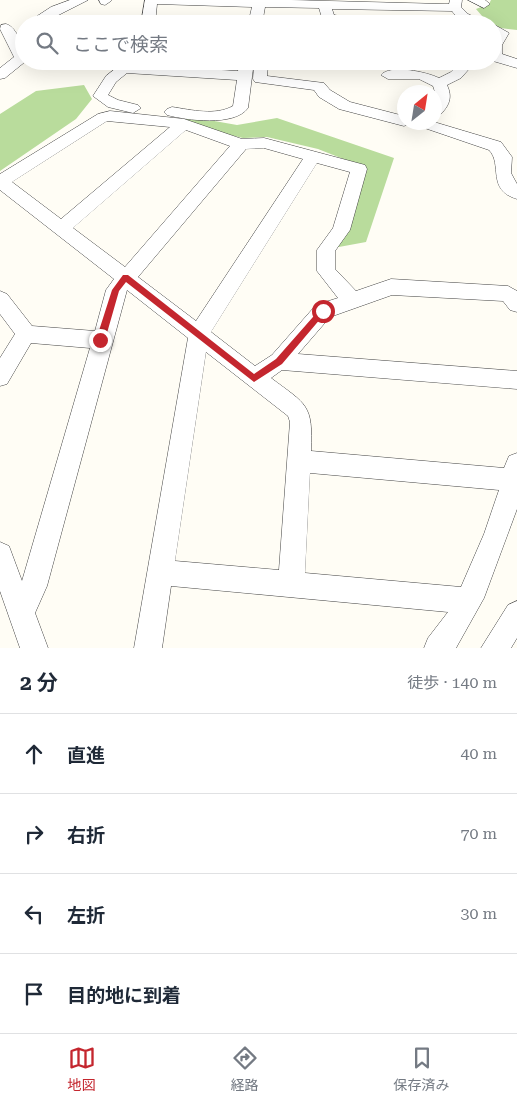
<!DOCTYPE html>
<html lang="ja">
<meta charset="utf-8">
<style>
:root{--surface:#fff;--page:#f6f6f7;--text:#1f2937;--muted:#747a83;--line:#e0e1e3;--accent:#c4262e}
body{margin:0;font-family:"Roboto Serif","Noto Sans JP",serif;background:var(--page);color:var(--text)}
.compass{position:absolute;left:397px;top:85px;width:45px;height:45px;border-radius:50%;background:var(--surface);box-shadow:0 5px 20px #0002;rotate:30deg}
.stop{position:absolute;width:15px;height:15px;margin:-11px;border:4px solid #c4262e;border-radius:50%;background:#fff}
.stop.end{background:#c4262e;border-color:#fff;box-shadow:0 1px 5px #0008}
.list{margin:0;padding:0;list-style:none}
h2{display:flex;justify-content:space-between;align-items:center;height:65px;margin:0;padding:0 20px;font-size:21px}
h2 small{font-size:16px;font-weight:400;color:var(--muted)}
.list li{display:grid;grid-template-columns:32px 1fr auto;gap:15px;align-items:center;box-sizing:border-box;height:80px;padding:0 20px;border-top:1px solid var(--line)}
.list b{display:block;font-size:19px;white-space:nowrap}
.list em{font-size:16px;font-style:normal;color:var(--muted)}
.icon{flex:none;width:28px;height:28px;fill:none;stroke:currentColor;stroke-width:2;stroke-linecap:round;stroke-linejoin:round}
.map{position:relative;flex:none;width:517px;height:648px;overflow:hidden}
.search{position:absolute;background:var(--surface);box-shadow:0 5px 20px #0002;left:15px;right:15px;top:15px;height:55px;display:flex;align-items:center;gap:12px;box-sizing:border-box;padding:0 18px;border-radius:28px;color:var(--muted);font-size:19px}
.sheet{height:385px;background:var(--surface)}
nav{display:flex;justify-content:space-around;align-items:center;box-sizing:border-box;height:70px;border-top:1px solid var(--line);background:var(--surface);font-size:14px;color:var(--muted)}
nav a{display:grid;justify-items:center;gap:2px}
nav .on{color:var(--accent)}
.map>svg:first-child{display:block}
</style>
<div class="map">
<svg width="517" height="648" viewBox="0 0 517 648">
<rect width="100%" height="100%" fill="#fffdf5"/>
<path fill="#b9dc9c" d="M491 0H517V30L493 27V24H489L476 9 489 4Z
M84 85 92 99 76 119 0 171V114L36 91Z
M186 116 237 125 277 118 394 158 366 242 328 249 366 168 318 149 267 137 243 138 186 125Z"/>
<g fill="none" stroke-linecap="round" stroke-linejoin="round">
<g stroke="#444" stroke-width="1">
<path id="minor" d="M70 0H88L41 24H25L51 7Z
M99 0H111V1L105 5 101 4Z
M145 0H291L444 4H449L450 0H462L461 7 468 14 489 24C473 24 462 25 452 11L332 9 334 15 363 20 369 24H339L323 21 319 8 265 7 262 24H248L252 7 157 4 155 24H141Z
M468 0H485L490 4 484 8Z
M6 24C18 27 24 50 24 61H26L5 78 0 79V68L14 57 0 29 1 25Z
M493 24 509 33 502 45V54L517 59V68L493 61Z
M125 61H141L137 65 238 71 240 61H254L248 108C234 127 186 120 167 115L164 112 167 109 172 107C192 110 215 116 233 106L237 80 127 73 116 82 108 95 118 100 138 105 141 108 133 113 108 107 93 96 106 76Z
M461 61H476L461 78 447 85C453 98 449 106 439 116L434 118 436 95 433 86 419 79H388L381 75C390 64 427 72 439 78L451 72Z
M261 62 268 66 267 76 324 83 330 90 350 102 404 116V122H434L501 142 512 157 511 173 517 184V199C486 190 503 164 489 150L410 123 404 126 339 109 319 97 314 90 255 82 253 79 254 66Z
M110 111 184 119 242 139 264 138 365 165 367 169 350 230 335 251V269L356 291 391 279 508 286 517 291V312L510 310 503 301 392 295 330 317 298 354 517 371V389L282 370 271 378C307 405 313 404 311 451L504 468 509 456 517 453V509L484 598 456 648H424L428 638 448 612 171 586 162 648H134L188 338 127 290 47 586 35 613 48 648H20L0 591V542L9 546 22 581 90 348 31 343 7 384 0 386V358L15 334 0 314V291L7 294 32 326 95 331 106 290 114 279 0 190V174L98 114ZM107 121 170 127 61 219 12 182ZM186 130 230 146 125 267 73 228ZM264 148 303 159 196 321 138 277 246 149ZM317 163 350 172 333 228 317 250V271L338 298 316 305 272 355 255 366 211 332ZM206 352 288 416 290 422 279 570 175 561ZM310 473 499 490 484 534 461 587 305 573Z
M517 601V638L511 648H481L508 605Z"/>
</g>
<use href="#minor" fill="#fff" fill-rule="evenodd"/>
</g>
<path fill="#c4262e" d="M123 275H128L254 374 276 359 320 309 323 308 327 311 282 364 254 382 126 282 119 291 105 340 103 342H97L96 340 112 290Z"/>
</svg>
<svg class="compass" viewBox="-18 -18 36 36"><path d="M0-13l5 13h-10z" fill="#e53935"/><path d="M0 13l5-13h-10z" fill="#747a83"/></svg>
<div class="stop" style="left:323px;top:311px"></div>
<div class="stop end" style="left:100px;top:340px"></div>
<div class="search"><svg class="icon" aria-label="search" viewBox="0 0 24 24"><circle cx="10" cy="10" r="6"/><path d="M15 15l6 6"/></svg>ここで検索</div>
</div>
<section class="sheet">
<h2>2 分<small>徒歩 · 140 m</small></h2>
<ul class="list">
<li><svg class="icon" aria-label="ahead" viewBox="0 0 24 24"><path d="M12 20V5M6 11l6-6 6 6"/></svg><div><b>直進</b></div><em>40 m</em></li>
<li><svg class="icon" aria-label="right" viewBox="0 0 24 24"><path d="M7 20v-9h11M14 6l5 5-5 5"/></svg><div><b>右折</b></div><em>70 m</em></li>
<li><svg class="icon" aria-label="left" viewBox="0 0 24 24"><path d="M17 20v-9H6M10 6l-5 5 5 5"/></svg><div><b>左折</b></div><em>30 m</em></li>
<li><svg class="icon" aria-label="arrive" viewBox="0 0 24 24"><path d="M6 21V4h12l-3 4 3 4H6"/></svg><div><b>目的地に到着</b></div></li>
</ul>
</section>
<nav>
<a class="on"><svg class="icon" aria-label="map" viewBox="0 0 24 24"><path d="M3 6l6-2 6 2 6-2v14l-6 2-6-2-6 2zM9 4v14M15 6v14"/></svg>地図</a>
<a><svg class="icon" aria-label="directions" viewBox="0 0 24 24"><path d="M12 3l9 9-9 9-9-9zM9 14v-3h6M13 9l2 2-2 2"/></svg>経路</a>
<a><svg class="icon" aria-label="saved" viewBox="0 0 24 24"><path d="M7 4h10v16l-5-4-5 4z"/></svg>保存済み</a>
</nav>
